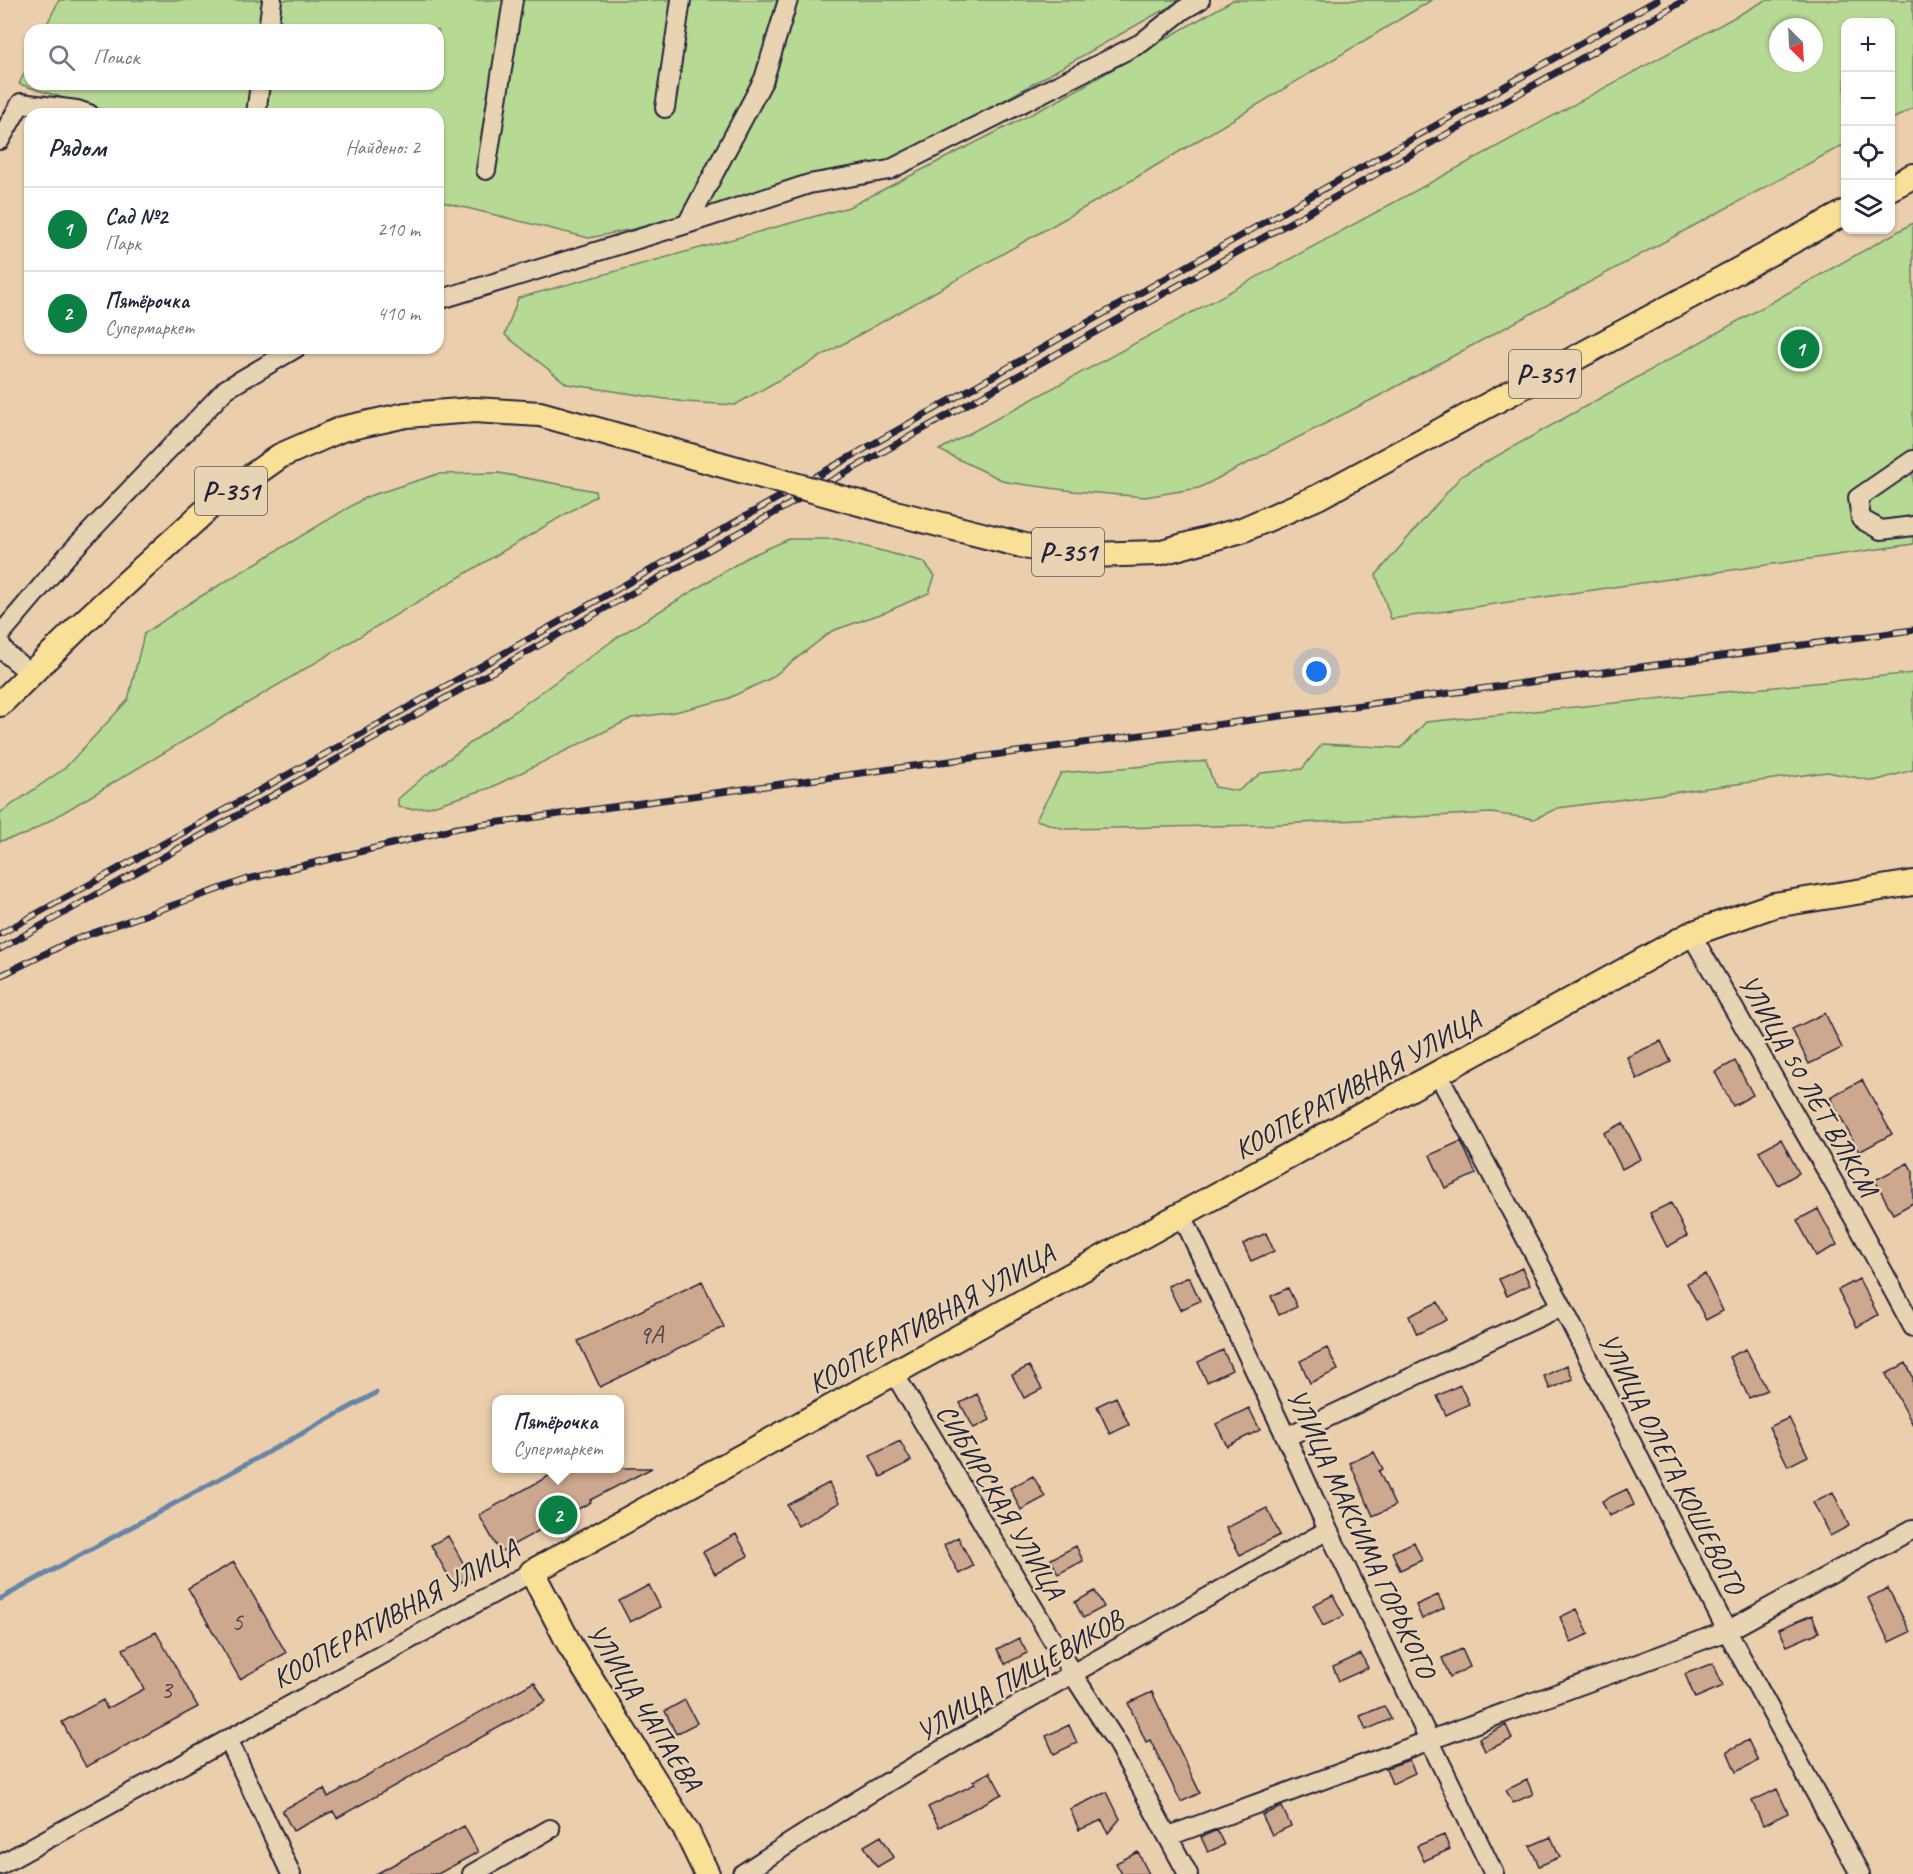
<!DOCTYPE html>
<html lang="ru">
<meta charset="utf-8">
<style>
:root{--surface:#fff;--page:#f6f6f7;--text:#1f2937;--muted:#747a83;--line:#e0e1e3;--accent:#0b8043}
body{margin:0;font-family:Caveat,sans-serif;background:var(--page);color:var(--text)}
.controls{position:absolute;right:18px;top:18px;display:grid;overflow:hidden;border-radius:12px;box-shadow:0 2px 4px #0004}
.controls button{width:54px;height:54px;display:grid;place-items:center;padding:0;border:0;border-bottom:2px solid var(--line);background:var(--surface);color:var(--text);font:30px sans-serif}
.compass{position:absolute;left:1769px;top:18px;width:54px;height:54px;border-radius:50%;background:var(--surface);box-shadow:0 2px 4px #0004;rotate:156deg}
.you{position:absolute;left:1317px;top:672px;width:21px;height:21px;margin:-15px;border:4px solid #fff;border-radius:50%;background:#1a73e8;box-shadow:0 0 0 9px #1a73e833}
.badge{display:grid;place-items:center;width:39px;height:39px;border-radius:50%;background:var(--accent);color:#fff;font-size:20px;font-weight:700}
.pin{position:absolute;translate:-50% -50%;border:3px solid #fff;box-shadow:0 2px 6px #0006}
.popup{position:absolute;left:492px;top:1395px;width:132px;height:78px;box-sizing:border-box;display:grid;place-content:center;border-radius:12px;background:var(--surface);filter:drop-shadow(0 2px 4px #0005);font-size:20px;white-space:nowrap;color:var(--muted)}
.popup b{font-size:22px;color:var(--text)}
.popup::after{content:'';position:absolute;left:50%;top:100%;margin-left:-12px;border:12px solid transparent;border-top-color:var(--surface)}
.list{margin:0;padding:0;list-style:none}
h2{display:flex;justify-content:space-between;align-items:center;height:78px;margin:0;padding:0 24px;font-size:26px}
h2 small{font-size:20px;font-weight:400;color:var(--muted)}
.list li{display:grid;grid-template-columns:39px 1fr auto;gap:18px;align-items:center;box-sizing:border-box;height:84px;padding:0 24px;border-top:2px solid var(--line)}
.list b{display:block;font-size:22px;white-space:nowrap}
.list p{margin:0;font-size:20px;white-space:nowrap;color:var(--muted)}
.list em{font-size:20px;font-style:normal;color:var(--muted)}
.icon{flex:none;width:33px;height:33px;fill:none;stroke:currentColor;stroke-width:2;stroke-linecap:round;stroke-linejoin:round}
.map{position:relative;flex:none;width:1913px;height:1874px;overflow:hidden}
.search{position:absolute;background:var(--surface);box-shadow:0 2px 4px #0004;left:24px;top:24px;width:420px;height:66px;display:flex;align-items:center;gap:15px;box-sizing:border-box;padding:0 21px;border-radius:18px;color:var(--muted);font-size:22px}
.panel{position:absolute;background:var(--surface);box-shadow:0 2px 4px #0004;left:24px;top:108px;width:420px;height:246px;border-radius:18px}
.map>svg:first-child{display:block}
</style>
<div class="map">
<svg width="1913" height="1874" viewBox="0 0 1913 1874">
<rect width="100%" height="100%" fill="#ebcfad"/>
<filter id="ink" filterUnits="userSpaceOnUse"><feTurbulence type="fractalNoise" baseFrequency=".0167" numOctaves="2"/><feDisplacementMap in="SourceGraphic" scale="12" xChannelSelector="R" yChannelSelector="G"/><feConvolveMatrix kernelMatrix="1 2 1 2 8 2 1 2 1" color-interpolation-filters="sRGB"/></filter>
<g filter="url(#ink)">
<path fill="#b6d993" stroke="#6c7e67" stroke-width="1.5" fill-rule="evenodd" d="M59 0H1181L858 183 589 238 438 201V114H115L19 84 30 61V84H438V30H44Z
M1233 0H1432L1112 192 735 405 685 402 567 384 505 335 518 298 849 207 1059 100Z
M1766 0H1913V108L1891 120 1890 22H1846L1845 144 1379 396 1199 488 1145 497 1073 491 1006 482 939 450ZM1778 27H1814V63H1778Z
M1913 223V544L1391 619 1376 575 1461 476Z
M499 473 595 491 596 496 27 834 0 841V813L65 768 128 700 144 634 188 604 366 497 438 474Z
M789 539H837L924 562 935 576 929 593 886 612 832 631 771 678 727 699 675 712 632 718 490 788 429 807 411 809 398 807V799L422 778 619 636 748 557Z
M1913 673V770L1874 781 1827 772 1558 808 1534 819 1491 813 1261 825 1065 829 1036 820 1061 773 1206 761 1215 787 1238 791 1261 773 1302 769 1322 744 1401 748 1426 722Z"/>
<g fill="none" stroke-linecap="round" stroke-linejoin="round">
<path stroke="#6884a8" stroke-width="5" d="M0 1599 376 1393"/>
</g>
<path fill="#cda88f" stroke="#22223b" stroke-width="1.5" d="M1825 1013 1842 1048 1809 1064 1792 1029Z
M1661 1041 1671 1062 1637 1079 1627 1057Z
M1735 1061 1753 1095 1733 1106 1715 1072Z
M1862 1080 1892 1134 1859 1152 1830 1097Z
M1623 1123 1641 1159 1622 1169 1604 1133Z
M1781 1139 1799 1173 1778 1185 1759 1151Z
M1461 1141 1476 1174 1445 1188 1430 1155Z
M1908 1163 1913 1172V1203L1893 1214 1875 1180Z
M1671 1203 1687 1236 1667 1247 1650 1213Z
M1818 1209 1837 1245 1816 1256 1797 1220Z
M1266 1233 1274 1251 1251 1261 1243 1244Z
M1522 1268 1530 1285 1507 1296 1499 1279Z
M1705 1274 1723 1311 1706 1320 1687 1283Z
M1189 1277 1200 1301 1180 1310 1168 1286Z
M1859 1279 1878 1315 1857 1327 1838 1290Z
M702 1281 724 1327 600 1387 578 1341Z
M1288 1288 1297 1307 1279 1315 1271 1296Z
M1438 1302 1447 1320 1417 1334 1409 1316Z
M1327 1348 1338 1370 1310 1383 1300 1361Z
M1746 1349 1767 1390 1749 1398 1729 1357Z
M1223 1350 1232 1370 1207 1382 1198 1362Z
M1906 1363 1913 1377V1425L1886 1374Z
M1567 1365 1573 1379 1550 1389 1544 1376Z
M1029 1366 1042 1389 1024 1398 1012 1375Z
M1460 1385 1469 1404 1446 1415 1437 1396Z
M977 1394 990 1420 974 1428 960 1403Z
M1116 1397 1129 1425 1110 1434 1097 1406Z
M1249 1408 1260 1430 1227 1446 1216 1424Z
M1789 1418 1808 1456 1788 1466 1769 1427Z
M900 1441 911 1461 881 1477 870 1456Z
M1374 1452 1383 1469 1379 1471 1395 1506 1373 1516 1350 1463Z
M563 1468H652L590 1500 591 1502 500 1552 479 1515Z
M1033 1476 1045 1497 1021 1510 1010 1488Z
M829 1483 839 1503 798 1526 787 1505Z
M1627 1489 1634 1505 1609 1516 1602 1501Z
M1833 1492 1849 1526 1830 1536 1813 1502Z
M1267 1508 1280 1535 1240 1555 1226 1528Z
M736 1534 748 1556 715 1574 703 1552Z
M448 1536 471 1577 454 1586 431 1545Z
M958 1537 973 1566 959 1574 944 1545Z
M1414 1542 1422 1560 1400 1570 1392 1552Z
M1076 1546 1083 1561 1058 1574 1051 1559Z
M234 1562 286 1653 240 1679 188 1588Z
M649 1585 660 1607 630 1622 619 1601Z
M1888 1588 1910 1632 1889 1642 1868 1598Z
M1095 1591 1104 1607 1083 1618 1075 1602Z
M1333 1595 1344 1616 1323 1626 1313 1605Z
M1438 1595 1444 1608 1422 1619 1416 1605Z
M1577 1609 1589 1634 1571 1642 1560 1617Z
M1812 1615 1819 1632 1787 1646 1779 1629Z
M156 1632 198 1707 86 1767 62 1722 103 1700 107 1709 144 1689 123 1649Z
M1019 1638 1027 1653 1005 1664 997 1649Z
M1462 1649 1470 1667 1450 1677 1442 1658Z
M1361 1654 1368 1668 1339 1681 1333 1667Z
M1713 1663 1723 1686 1695 1698 1685 1674Z
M534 1682 546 1701 337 1818 333 1811 293 1831 282 1810 324 1789 328 1797Z
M1152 1692 1200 1793 1181 1802 1150 1740 1146 1742 1128 1703Z
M685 1700 697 1723 676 1734 665 1711Z
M1384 1706 1391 1719 1366 1730 1360 1716Z
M1069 1725 1077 1743 1054 1754 1046 1736Z
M1506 1725 1512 1739 1485 1751 1479 1738Z
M1748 1740 1758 1761 1736 1772 1727 1751Z
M1409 1760 1415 1773 1392 1784 1386 1768Z
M990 1772 1002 1794 939 1827 928 1807 975 1784 973 1781Z
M1527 1780 1533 1794 1513 1803 1506 1790Z
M1777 1789 1788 1813 1763 1825 1752 1801Z
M1107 1792 1120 1819 1108 1833 1102 1820 1079 1830 1070 1809Z
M1282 1807 1291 1826 1272 1835 1262 1815Z
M464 1826 478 1852 438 1874H376Z
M1217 1830 1224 1845 1208 1852 1201 1837Z
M1444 1835 1450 1849 1424 1861 1417 1846Z
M881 1836 894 1857 877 1867 864 1846Z
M1551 1837 1560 1857 1539 1866 1530 1846Z
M1138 1852 1149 1874H1122L1116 1863Z"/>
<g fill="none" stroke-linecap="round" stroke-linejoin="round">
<g stroke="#22223b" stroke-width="22">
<path id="minor" d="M268 30 272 0
M665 108 681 0
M256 114 260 84
M0 140 21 103 77 110 89 114
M486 170 513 0
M687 224 764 79 788 0
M438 300 687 224 809 184 889 170 1141 43 1183 10 1200 0
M1913 460 1858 498 1861 519 1881 530 1913 526
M0 635 67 556 226 389 296 348
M0 644 7 654 31 674
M1691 934 1855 1220 1913 1327
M1438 1074 1562 1306 1727 1631 1860 1874
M1182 1215 1286 1437 1328 1530 1494 1874
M894 1373 1072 1673 1117 1743 1188 1874
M1286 1437 1562 1306
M228 1739 291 1874
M1169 1836 1727 1631 1913 1529
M0 1865 532 1572
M472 1874 550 1829
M742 1874C931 1750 1130 1641 1328 1530"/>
</g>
<g stroke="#22223b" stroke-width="28">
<path id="major" d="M1890 188 1913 176
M895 513 1029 547 1088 555 1158 553 1242 530 1318 497 1846 212
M0 704 87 619 215 502 280 456 342 429 406 415 474 410 540 414 719 464
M707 1874 687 1832 571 1647 532 1572 1691 934 1774 905 1913 883"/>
</g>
<use href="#minor" stroke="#e8d3b2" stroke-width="18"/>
<use href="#major" stroke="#fadf96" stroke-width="24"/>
<g stroke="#22223b" stroke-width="7">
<path id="rail" d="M0 934 354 738 1657 0
M0 949 1685 0
M0 976 73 940 248 879 457 828 1913 630"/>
</g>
<use href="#rail" stroke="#e8d3b2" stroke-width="4.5" stroke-dasharray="14" stroke-linecap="butt"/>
<g stroke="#22223b" stroke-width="28" stroke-linecap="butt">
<path id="major-bridge" d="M719 464 895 513"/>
</g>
<use href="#major-bridge" stroke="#fadf96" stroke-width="24"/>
</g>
</g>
<g text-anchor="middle" stroke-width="5" stroke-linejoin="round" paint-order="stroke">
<g font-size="26" fill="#4d4450">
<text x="651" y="1343">9А</text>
<text x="237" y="1630">5</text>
<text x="166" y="1698">3</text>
</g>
<g fill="#e8d3b2" stroke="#5d575f" stroke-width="1.5">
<rect x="1509" y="350" width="72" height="48" rx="4.5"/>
<rect x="195" y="467" width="72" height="48" rx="4.5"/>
<rect x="1032" y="528" width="72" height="48" rx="4.5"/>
</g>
<g font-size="27" font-weight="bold" fill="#22223b">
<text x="1545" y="383">Р-351</text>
<text x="231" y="500">Р-351</text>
<text x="1068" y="561">Р-351</text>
</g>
<g font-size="28" fill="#22223b" stroke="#e8d3b2">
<text transform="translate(1357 1084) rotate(-29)" y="10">КООПЕРАТИВНАЯ УЛИЦА</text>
<text transform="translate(1809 1085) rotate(60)" y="10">УЛИЦА 50 ЛЕТ ВЛКСМ</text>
<text transform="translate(931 1318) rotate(-29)" y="10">КООПЕРАТИВНАЯ УЛИЦА</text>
<text transform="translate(1672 1463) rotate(63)" y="10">УЛИЦА ОЛЕГА КОШЕВОГО</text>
<text transform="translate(1001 1501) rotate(59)" y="10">СИБИРСКАЯ УЛИЦА</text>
<text transform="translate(1362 1533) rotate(65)" y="10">УЛИЦА МАКСИМА ГОРЬКОГО</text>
<text transform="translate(395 1613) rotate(-29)" y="10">КООПЕРАТИВНАЯ УЛИЦА</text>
<text transform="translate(1019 1675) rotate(-30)" y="10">УЛИЦА ПИЩЕВИКОВ</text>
<text transform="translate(645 1707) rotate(58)" y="10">УЛИЦА ЧАПАЕВА</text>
</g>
</g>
</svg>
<div class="controls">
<button>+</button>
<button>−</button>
<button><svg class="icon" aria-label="locate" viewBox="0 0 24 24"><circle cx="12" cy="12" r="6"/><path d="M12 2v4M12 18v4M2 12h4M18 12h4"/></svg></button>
<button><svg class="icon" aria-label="layers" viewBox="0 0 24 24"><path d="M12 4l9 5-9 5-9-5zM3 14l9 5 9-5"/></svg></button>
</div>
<svg class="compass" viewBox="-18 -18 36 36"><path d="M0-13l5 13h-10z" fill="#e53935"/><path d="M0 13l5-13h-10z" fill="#747a83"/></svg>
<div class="you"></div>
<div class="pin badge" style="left:1800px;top:349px">1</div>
<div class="pin badge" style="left:558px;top:1515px">2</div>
<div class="popup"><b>Пятёрочка</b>Супермаркет</div>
<div class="search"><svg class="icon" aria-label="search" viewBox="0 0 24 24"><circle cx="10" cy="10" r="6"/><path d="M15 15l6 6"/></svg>Поиск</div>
<section class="panel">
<h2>Рядом<small>Найдено: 2</small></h2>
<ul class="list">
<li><span class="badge">1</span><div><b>Сад №2</b><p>Парк</p></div><em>210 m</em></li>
<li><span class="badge">2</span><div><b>Пятёрочка</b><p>Супермаркет</p></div><em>410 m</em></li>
</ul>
</section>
</div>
